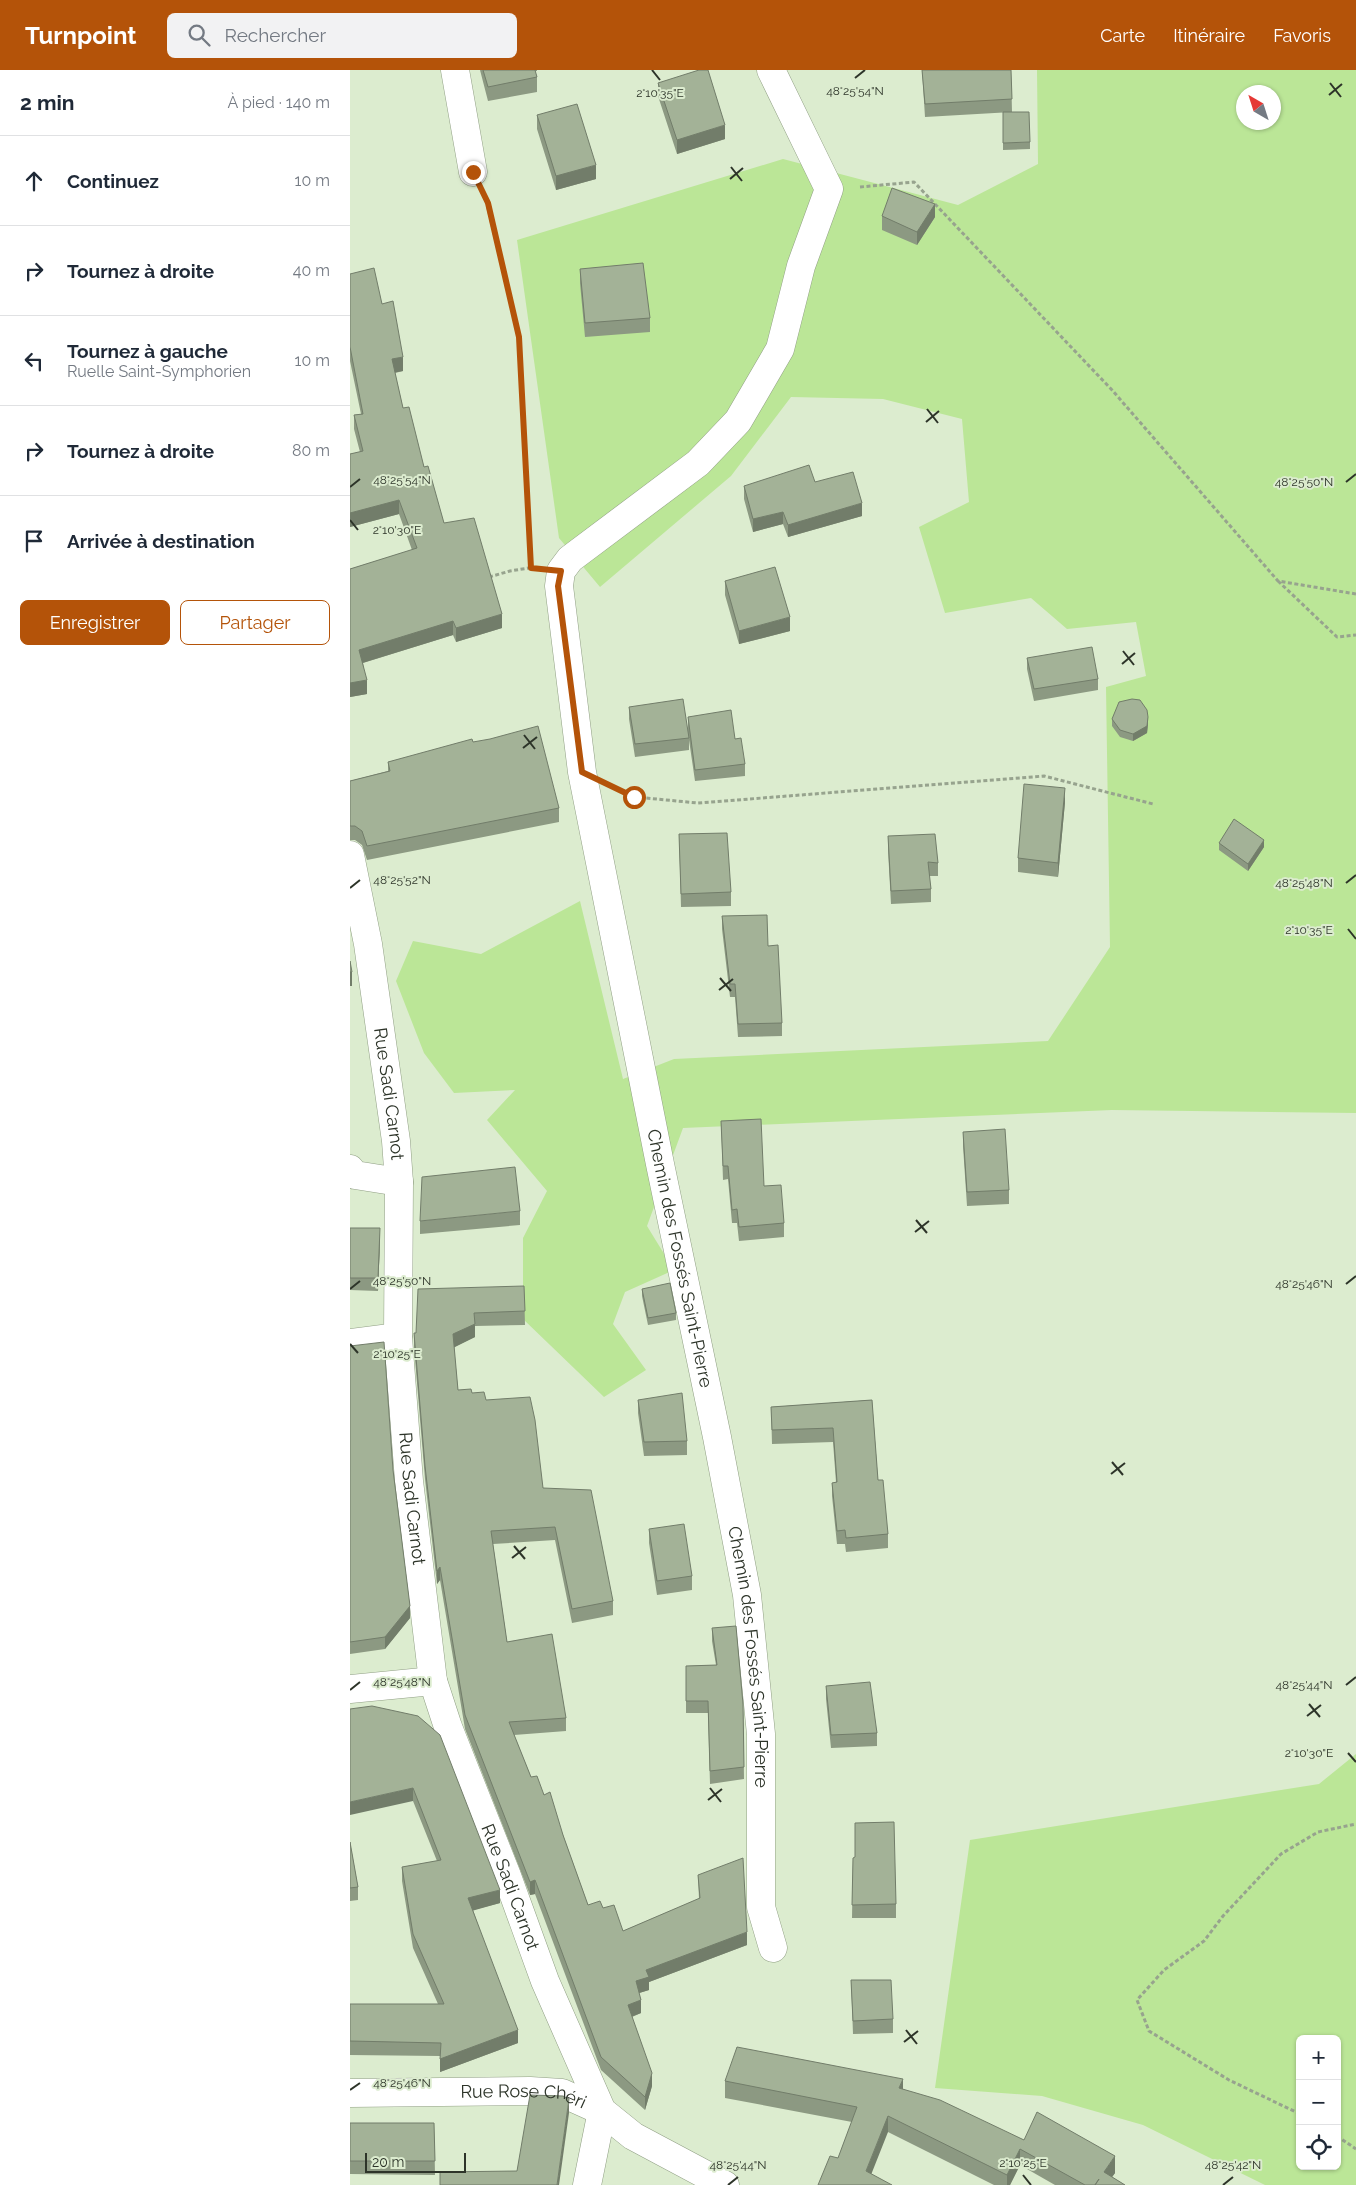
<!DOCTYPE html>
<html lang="fr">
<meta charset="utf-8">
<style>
:root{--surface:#fff;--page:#f2f2f3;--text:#1f2937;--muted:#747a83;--line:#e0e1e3;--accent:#b45309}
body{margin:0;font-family:Raleway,sans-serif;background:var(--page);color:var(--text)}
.controls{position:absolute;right:15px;bottom:15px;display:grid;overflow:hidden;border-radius:8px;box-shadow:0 1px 4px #0004}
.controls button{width:45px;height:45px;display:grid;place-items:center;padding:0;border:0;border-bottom:1px solid var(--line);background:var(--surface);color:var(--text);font:25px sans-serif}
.compass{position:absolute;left:886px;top:15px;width:45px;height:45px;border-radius:50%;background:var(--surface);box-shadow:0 1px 4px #0004;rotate:321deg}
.scale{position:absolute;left:15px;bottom:12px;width:101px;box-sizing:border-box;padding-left:5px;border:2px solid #2d3429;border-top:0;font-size:14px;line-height:18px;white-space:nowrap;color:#2d3429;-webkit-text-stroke:4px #dceccf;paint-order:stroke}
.stop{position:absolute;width:15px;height:15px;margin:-11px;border:4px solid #b45309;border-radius:50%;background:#fff}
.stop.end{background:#b45309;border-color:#fff;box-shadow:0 1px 5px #0008}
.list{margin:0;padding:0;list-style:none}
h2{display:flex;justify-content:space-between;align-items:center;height:65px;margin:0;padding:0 20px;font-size:21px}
h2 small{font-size:16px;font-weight:400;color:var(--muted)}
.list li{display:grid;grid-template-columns:32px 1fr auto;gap:15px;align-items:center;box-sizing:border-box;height:90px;padding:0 20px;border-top:1px solid var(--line)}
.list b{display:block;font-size:19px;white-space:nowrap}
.list p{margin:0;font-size:16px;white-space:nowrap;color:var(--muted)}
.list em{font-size:16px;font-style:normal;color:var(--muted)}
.actions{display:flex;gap:10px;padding:15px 20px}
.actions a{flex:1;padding:11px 0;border:1px solid var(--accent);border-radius:8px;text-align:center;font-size:18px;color:var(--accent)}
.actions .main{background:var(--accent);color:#fff}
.icon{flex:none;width:28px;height:28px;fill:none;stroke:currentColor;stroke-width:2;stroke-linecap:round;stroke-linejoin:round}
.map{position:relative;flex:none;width:1006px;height:2115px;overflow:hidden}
header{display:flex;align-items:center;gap:30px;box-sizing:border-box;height:70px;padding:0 25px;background:var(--accent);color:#fff}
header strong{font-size:24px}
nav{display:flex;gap:28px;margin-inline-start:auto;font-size:18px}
.search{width:350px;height:45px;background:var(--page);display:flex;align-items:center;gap:12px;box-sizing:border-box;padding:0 18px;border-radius:8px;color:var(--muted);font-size:19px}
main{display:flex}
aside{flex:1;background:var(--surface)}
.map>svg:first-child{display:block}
</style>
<header>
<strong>Turnpoint</strong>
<div class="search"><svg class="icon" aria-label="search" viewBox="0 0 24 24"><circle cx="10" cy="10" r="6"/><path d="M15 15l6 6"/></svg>Rechercher</div>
<nav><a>Carte</a><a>Itinéraire</a><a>Favoris</a></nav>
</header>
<main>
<aside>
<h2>2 min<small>À pied · 140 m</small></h2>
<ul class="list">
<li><svg class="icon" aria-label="ahead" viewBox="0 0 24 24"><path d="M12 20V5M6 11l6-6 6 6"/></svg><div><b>Continuez</b></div><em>10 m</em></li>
<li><svg class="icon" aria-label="right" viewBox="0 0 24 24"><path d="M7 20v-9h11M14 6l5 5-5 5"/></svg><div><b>Tournez à droite</b></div><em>40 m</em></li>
<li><svg class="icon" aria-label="left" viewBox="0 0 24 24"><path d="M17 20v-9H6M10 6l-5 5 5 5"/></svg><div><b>Tournez à gauche</b><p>Ruelle Saint-Symphorien</p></div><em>10 m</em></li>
<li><svg class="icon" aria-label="right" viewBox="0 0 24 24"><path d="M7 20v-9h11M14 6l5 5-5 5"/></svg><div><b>Tournez à droite</b></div><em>80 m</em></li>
<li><svg class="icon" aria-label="arrive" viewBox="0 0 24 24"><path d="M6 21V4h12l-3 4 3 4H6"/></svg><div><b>Arrivée à destination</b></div></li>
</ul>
<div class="actions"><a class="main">Enregistrer</a><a>Partager</a></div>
</aside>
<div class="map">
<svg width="1006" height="2115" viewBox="0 0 1006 2115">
<rect width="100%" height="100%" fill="#dceccf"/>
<path fill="#bbe697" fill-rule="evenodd" d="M687 0H1006V1043L762 1040 333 1058 297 1156 324 1200 275 1222 263 1254 296 1300 254 1327 173 1249V1168L197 1121 137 1050 165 1020 104 1023 74 983 46 911 63 871 131 884 230 831 273 1009 324 989 698 971 760 877 756 617 796 606 786 552 717 559 681 528 595 543 569 457 619 432 612 349 533 329 441 327 381 406 250 517 209 468 167 170 433 89 608 135 688 94ZM894 22H924V52H894Z
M1006 1684V2115H915L793 2055 692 2026 585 2018 620 1770 969 1714ZM950 1969H987V2096H950Z"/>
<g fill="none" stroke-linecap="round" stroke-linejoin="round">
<g stroke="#909f84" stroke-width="29">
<g id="minor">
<path d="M105 0 123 102"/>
<path id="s1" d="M421 0 479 119 451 196 430 279 388 351 348 393 220 489 211 501 209 516 232 702 310 1094 367 1367 397 1525 411 1664V1837L423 1878"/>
<path d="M0 1099 5 1105 49 1112"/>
<path d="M0 1273 48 1267"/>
<path d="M0 1619 83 1611"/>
<path id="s2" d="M0 2023 180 2021 212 2023 252 2041 237 2115"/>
</g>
</g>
<g stroke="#909f84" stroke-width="29">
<g id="major">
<path id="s3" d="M0 785 18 874 46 1071 49 1112 48 1267 59 1411 83 1611 98 1657 157 1806 195 1911 252 2041 283 2066 375 2115"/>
</g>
</g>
<path stroke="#97a38e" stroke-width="3" stroke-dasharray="4 2.5" stroke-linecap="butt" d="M510 117 564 112 762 320 928 511 1006 524
M136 130 169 267 181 489
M139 507 160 501 179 498
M928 511 987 567 1006 565
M266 718 285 727 348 733 694 706 803 734
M950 2044 879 2010 799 1961 787 1930 814 1900 854 1871 873 1846 931 1784 968 1762 1006 1754
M987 2066 1006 2079"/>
<use href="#minor" stroke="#fff" stroke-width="28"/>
<use href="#major" stroke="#fff" stroke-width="28"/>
</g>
<path fill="#8c9982" d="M130 0H187V1H185L187 7V22L138 31Z
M572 0H661L662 42 575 47Z
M308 13 375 69 327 84 308 26Z
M187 45 246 109 206 120 187 59Z
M680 72V79L653 80V73Z
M532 146 585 147 567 175 532 160Z
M230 199 300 248V262L235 267 230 213Z
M0 204 32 234 53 301 45 303 53 338 94 453 152 558 106 572 103 565 13 593 17 624 0 627V499L62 480 49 444 0 457V384L10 382 4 359V345L11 344 0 291Z
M465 412 512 446 438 467 433 454 403 462 394 429V416Z
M375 511 440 561 389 574 375 525Z
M677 588 748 609V620L684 631 677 599Z
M279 637 338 658V647L385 669 395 694V706L345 711 339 670V680L285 687 279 649Z
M762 649 798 654 797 663 783 671 770 667 762 656Z
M123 672 209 738V752L17 790 12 775 5 770H0V711L38 701V692Z
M715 732 708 807 668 802V788Z
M329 764 381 822V836L331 837Z
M538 766 588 793V806H579L581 819V832L541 834 538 780Z
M869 773 914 777 898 801 869 780Z
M372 846 418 876 432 953V966L388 967 385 927H380L372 859Z
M371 1051 414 1116 434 1153V1167L389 1171 387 1153H382L378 1109 373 1110Z
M613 1062 659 1120V1134L617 1136 613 1076Z
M170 1141V1155L70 1164V1151Z
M0 1158 30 1171 28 1221 0 1220Z
M174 1216 175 1255 125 1256V1267L104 1277 108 1320 122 1323 136 1330 193 1418 263 1531V1545L222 1553 205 1470 143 1474 157 1572 216 1648V1661L164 1665 181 1707 194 1725 213 1765 238 1835 253 1838 273 1861 349 1829 348 1805 397 1875 299 1912V1920L289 1923 291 1943 282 1947 302 2016 295 2040 251 2000 185 1824 180 1825 115 1659 90 1510 87 1514 75 1409 64 1277V1263H66Z
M292 1219 326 1243V1250L298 1255 292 1226Z
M0 1276 43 1400 60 1548 35 1579 0 1584Z
M288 1330 337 1371V1385L294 1386 288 1343Z
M522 1330 528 1410 538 1464V1478L496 1482 495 1474H487L482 1426V1413L486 1412 483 1372 422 1374 421 1337Z
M299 1459 342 1506V1520L307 1525 299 1473Z
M362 1558 393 1634 394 1709 360 1714 358 1643H336V1596L366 1595 362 1571Z
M476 1616 527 1663V1676L481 1678 476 1629Z
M22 1636 150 1833 123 1840 168 1973 90 2002V1986L0 1985V1934H88L63 1878 52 1811V1797L87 1791 63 1731Z
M0 1772 8 1817V1830L0 1831Z
M503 1788H505L546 1834V1848H502Z
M501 1910 543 1949V1963L503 1964Z
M375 2011 553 2019 674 2070 765 2103 762 2107 775 2115H705L670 2095 660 2115H644L538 2062 488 2088 502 2052 375 2028Z
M0 2053H84L85 2105 0 2104Z"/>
<path fill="#727d6a" d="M375 55V69L327 84V70Z
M246 95V109L206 120V106Z
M585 134V147L567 175V162Z
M53 287V301L42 303V289Z
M49 430V444L0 457V443Z
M512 433V446L438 467V455Z
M433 442V454L403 462V449Z
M152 544V558L106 572V558Z
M440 547V561L389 574V561Z
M103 551V565L9 594V580Z
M17 610V624L0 627V613Z
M798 647V654L797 663 783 671V664Z
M715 718V732L708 807V793Z
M914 770V777L898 801V794Z
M0 902H2V916H0Z
M30 1158V1171L28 1221V1208Z
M125 1254V1267L103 1278V1264Z
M90 1497V1510L87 1514V1501Z
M60 1536V1548L35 1579V1567Z
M63 1718V1731L0 1745V1732Z
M185 1810V1824L180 1825V1812Z
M150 1820V1833L118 1842V1828Z
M397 1862V1875L299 1912V1920L286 1924V1911L296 1900Z
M291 1930V1943L278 1948V1935Z
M168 1960V1973L90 2002V1989Z
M302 2003V2016L295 2040V2027Z
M553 2009V2026L549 2018Z
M219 2029V2043L209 2115H207Z
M538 2046V2062L517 2115 516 2101Z
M670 2079V2095L660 2115H657V2105Z
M765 2086V2103L756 2115 754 2102Z"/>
<path fill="#a3b297" stroke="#727d6a" d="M133 0H185L187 7 138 17Z
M349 0H358L375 55 327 70 308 13Z
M572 0H661L662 29 575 34Z
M227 34 246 95 206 106 187 45Z
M653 42H679L680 72 653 73Z
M542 118 585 134 567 162 532 146Z
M293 193 300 248 235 253 230 199Z
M24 198 32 234 43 231 53 287 42 289 53 338 59 337 74 397 78 396 94 453 124 448 152 544 106 558 103 551 9 580 17 610 0 613V499L67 478 49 430 0 443V384L13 381 4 345 13 344 0 277V204Z
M459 395 465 412 503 402 512 433 438 455 433 442 403 449 394 416Z
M425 497 440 547 389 561 375 511Z
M742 577 748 609 684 619 677 588Z
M333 629 339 668 285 674 279 637Z
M782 629 790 630 797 640 798 647 797 656 783 664 770 660 762 649 769 632Z
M381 640 385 669 391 668 395 694 345 700 338 647Z
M188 656 209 738 17 776 12 761 5 756H0V711L40 701 38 692 122 669 123 672 140 669Z
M674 714 715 718 708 793 668 788Z
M884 749 914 770 898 794 869 773Z
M377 763 381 822 331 824 329 764Z
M585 764 588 793 578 792 581 819 541 821 538 766Z
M417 845 418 876 428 875 432 953 388 954 385 914H380L372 846Z
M0 891 2 902H0Z
M411 1049 414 1116 431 1115 434 1153 389 1157 387 1139 382 1140 378 1096H373L371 1051Z
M655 1059 659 1120 617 1122 613 1062Z
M165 1097 170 1141 70 1151 72 1107Z
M0 1158H30L28 1208H0Z
M320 1213 326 1243 298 1248 292 1219Z
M174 1216 175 1241 124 1243 125 1254 103 1264 108 1320 121 1319 122 1323 134 1322 136 1330 180 1327 185 1350 193 1418 241 1420 263 1531 222 1539 205 1457 141 1461 157 1572 202 1564 216 1648 159 1652 181 1707 187 1706 194 1725 200 1722 213 1765 238 1835 250 1831 253 1838 264 1835 273 1861 350 1828 348 1805 393 1788 397 1862 296 1900 299 1907 286 1911 291 1930 278 1935 302 2003 295 2027 251 1987 185 1810 180 1812 115 1645 90 1497 87 1501 75 1396 64 1263H66L68 1219Z
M34 1272 43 1400 60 1536 35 1567 0 1572V1276Z
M332 1323 337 1371 294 1372 288 1330Z
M522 1330 528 1410H533L538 1464 496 1468 495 1460 487 1461 482 1413 487 1412 483 1358 422 1360 421 1337Z
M334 1454 342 1506 307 1511 299 1459Z
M386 1556 393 1634 394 1697 360 1701 358 1631H336V1596L367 1595 362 1558Z
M520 1612 527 1663 481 1665 476 1616Z
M22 1636 68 1646 90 1665 150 1820 118 1828 168 1960 90 1989 91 1973 0 1971V1934H94L63 1864 52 1797 91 1790 63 1718 0 1732V1639Z
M544 1752 546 1834 502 1835 503 1788 505 1787V1753Z
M0 1772 8 1817 0 1818Z
M501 1910H541L543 1949 503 1951Z
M387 1977 553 2009 549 2018 590 2030 674 2070 687 2042 765 2086 754 2102 775 2115H745L749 2109 745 2115H735L670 2079 657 2105 538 2046 516 2101 542 2115H468L480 2086 488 2088 507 2037 375 2011Z
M180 2025 213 2026 219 2029 207 2115H90V2102L167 2101Z
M0 2053H84L85 2091H0Z"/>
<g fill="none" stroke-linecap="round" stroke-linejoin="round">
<path stroke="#b45309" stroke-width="6" d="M123 102 138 133 169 267 181 498 211 501 208 516 232 702 284 727"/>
</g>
<path fill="none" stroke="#2d3429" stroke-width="2" d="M302 0 310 10M505 8 515 0M980 13 991 27M979 25 992 14M381 97 392 111M380 109 393 98M577 339 588 353M576 352 589 341M996 412 1006 404M0 417 10 409M0 450 8 460M773 581 784 595M772 594 785 583M174 665 185 679M173 678 187 667M996 813 1006 805M0 818 10 810M998 859 1006 869M370 908 381 921M369 920 383 909M566 1150 577 1163M565 1162 579 1151M996 1214 1006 1206M0 1219 10 1211M0 1274 8 1283M762 1392 773 1405M761 1404 775 1393M164 1476 175 1489M162 1488 176 1477M996 1615 1006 1607M0 1620 10 1612M959 1634 970 1647M957 1646 971 1635M998 1683 1006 1692M360 1718 371 1732M358 1730 372 1719M556 1960 567 1974M554 1972 568 1961M0 2020 10 2013M673 2105 681 2115M378 2115 388 2107M873 2115 883 2107"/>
<g text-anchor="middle" stroke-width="4" stroke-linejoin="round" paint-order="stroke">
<g font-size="18" fill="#2d3429" stroke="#dceccf">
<text dy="6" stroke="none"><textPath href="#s3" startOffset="242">Rue Sadi Carnot</textPath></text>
<text dy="6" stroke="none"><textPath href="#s1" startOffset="1315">Chemin des Fossés Saint-Pierre</textPath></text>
<text dy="6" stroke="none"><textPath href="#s3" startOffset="648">Rue Sadi Carnot</textPath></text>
<text dy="6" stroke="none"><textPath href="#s1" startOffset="1720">Chemin des Fossés Saint-Pierre</textPath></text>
<text dy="6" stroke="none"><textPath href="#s3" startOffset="1052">Rue Sadi Carnot</textPath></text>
<text dy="6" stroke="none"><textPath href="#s2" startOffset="174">Rue Rose Chéri</textPath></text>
</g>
</g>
<g font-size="12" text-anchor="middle" fill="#2d3429" stroke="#dceccf" stroke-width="4" stroke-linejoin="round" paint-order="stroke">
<text x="505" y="25">48°25'54"N</text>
<text x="310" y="27">2°10'35"E</text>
<text x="52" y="414">48°25'54"N</text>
<text x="954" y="416">48°25'50"N</text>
<text x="47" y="464">2°10'30"E</text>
<text x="52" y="814">48°25'52"N</text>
<text x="954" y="817">48°25'48"N</text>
<text x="959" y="864">2°10'35"E</text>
<text x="52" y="1215">48°25'50"N</text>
<text x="954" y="1218">48°25'46"N</text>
<text x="47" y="1288">2°10'25"E</text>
<text x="52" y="1616">48°25'48"N</text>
<text x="954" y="1619">48°25'44"N</text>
<text x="959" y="1687">2°10'30"E</text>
<text x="52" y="2017">48°25'46"N</text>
<text x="673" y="2097">2°10'25"E</text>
<text x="388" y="2099">48°25'44"N</text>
<text x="883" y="2099">48°25'42"N</text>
</g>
</svg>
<div class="controls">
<button>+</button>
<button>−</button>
<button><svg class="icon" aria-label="locate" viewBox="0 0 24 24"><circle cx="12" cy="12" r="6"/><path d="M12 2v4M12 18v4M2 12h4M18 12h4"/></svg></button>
</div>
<svg class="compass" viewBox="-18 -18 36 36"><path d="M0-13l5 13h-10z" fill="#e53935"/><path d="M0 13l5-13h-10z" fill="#747a83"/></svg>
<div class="scale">20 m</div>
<div class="stop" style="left:284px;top:727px"></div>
<div class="stop end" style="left:123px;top:102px"></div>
</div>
</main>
